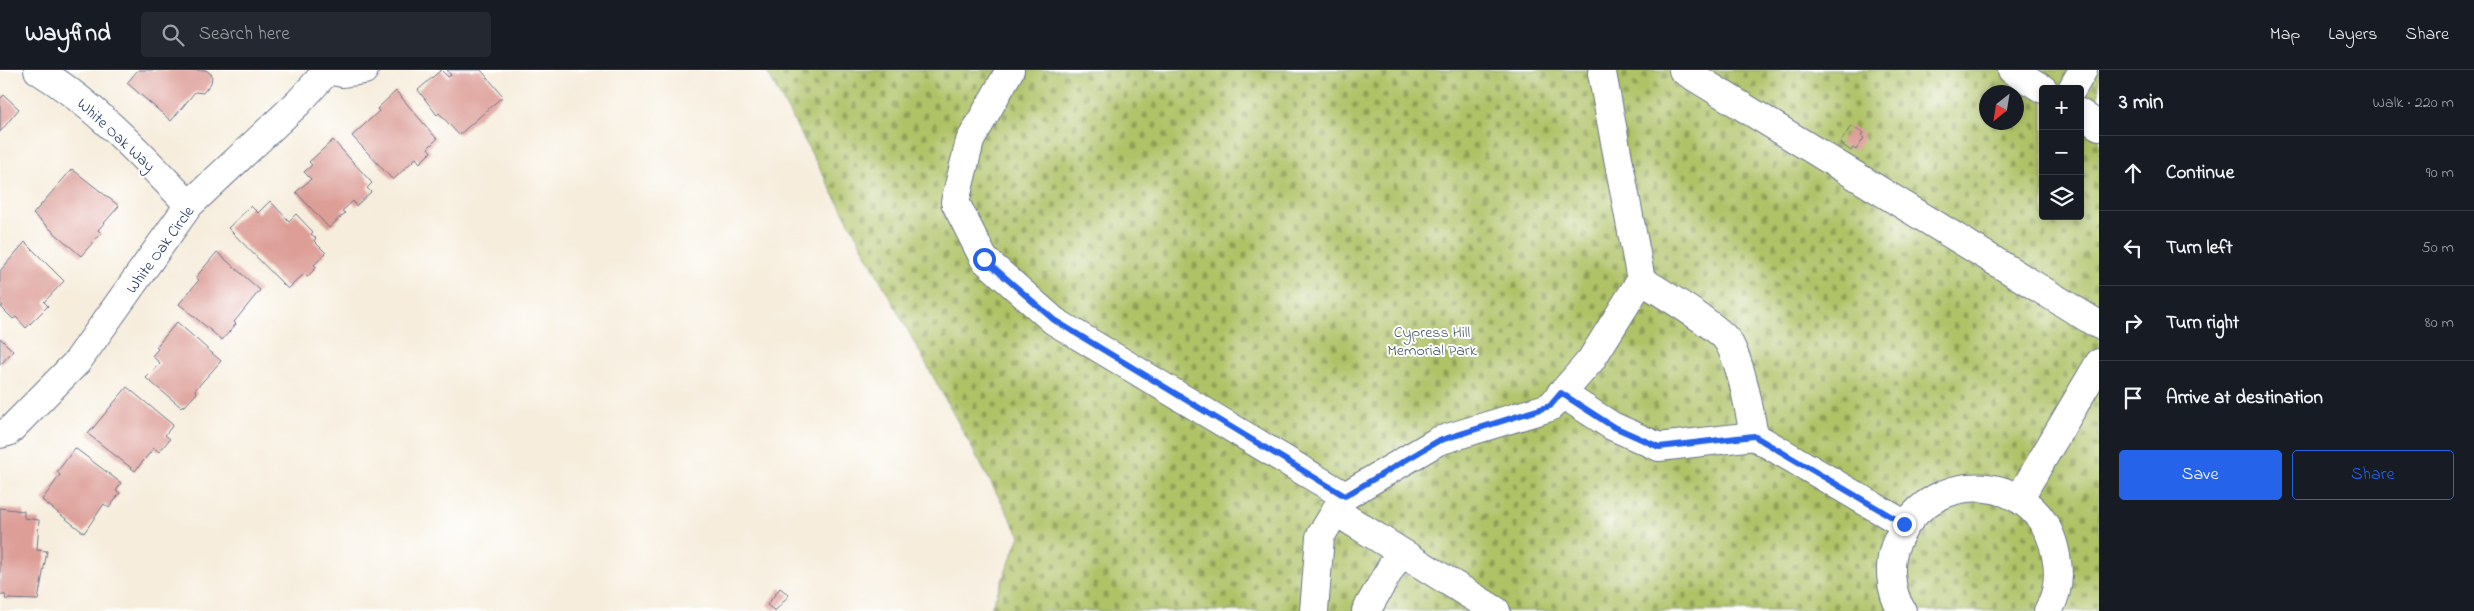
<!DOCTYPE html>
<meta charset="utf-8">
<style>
:root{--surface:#171b24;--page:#242831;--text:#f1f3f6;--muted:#9ea1a6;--line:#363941;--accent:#2563eb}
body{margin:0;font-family:"Indie Flower",sans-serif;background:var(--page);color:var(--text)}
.controls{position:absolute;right:15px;top:15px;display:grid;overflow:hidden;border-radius:5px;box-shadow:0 2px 8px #0003}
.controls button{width:45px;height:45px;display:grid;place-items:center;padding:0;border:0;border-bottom:1px solid var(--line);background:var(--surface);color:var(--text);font:25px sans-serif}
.compass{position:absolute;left:1979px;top:15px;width:45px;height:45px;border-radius:50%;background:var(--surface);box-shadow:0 2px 8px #0003;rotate:210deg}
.stop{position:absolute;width:15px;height:15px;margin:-11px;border:4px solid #2563eb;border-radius:50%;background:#fff}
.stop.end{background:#2563eb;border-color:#fff;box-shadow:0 1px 5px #0008}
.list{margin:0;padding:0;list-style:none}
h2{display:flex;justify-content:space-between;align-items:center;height:65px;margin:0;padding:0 20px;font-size:21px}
h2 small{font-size:16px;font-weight:400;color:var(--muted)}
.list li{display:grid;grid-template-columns:32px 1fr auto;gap:15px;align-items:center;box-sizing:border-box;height:75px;padding:0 20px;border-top:1px solid var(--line)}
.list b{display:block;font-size:19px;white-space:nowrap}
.list em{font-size:16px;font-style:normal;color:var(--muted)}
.actions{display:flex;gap:10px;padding:15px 20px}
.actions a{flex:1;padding:11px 0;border:1px solid var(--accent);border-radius:5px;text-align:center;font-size:18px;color:var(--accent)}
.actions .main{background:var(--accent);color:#fff}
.icon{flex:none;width:28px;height:28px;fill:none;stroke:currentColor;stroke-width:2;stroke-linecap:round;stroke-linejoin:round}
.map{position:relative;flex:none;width:2099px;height:541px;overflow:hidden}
header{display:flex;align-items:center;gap:30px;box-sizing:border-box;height:70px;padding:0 25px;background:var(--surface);border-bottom:1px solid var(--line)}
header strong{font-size:24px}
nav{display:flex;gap:28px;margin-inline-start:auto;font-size:18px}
.search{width:350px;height:45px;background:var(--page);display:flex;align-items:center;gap:12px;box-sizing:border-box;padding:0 18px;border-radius:5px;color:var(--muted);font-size:19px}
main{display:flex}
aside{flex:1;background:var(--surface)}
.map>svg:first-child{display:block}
</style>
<header>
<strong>Wayfind</strong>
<div class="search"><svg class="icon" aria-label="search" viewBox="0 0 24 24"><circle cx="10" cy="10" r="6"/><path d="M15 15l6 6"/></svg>Search here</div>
<nav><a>Map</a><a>Layers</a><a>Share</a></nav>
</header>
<main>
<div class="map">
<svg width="2099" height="541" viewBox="0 0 2099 541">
<defs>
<pattern id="cemetery-stones" width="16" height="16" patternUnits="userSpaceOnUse" patternTransform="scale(1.25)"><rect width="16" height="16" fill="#afc266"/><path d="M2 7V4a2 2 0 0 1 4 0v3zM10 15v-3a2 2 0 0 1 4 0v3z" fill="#8e9e57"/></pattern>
</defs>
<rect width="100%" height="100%" fill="#fff"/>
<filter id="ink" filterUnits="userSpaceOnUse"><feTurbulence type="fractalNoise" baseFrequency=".02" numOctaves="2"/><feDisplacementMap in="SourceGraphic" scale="10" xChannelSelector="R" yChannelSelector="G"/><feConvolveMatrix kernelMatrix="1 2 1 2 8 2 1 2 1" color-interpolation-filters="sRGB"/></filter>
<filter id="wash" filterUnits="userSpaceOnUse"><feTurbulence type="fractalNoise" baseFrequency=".0096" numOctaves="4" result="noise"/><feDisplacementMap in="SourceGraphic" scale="20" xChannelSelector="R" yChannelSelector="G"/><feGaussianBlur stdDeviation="1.12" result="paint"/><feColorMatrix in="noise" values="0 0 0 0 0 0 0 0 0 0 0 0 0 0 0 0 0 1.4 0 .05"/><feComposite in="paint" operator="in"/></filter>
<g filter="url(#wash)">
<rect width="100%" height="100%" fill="#f6eddc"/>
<path fill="url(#cemetery-stones)" stroke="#657862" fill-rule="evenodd" d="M766 0H2099V541H990L1020 466ZM2043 19H2080V146H2043ZM1986 22H2016V52H1986Z"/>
<g id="blocks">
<path fill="#dd9e97" d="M138 0H206L212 5 211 13 203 23 195 22 171 51 127 13Z
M441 0 448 7 451 5 447 0H481L503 26 459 65 439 43 437 45 418 20Z
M396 21 437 69 428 78 431 82 420 93 416 88 393 110 352 66 379 41 377 39Z
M4 25 19 39 0 62V29Z
M1851 56 1863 63 1861 66 1864 68 1856 80 1853 78 1851 81 1840 73Z
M333 70 372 113 367 118 371 122 356 136 353 131 342 141 345 143 329 158 296 122 311 109 304 102 312 95 309 92Z
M72 99 119 136 98 160 101 163 81 186 33 144Z
M270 131 289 151 296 144 313 162 311 164 316 168 314 171 326 183 314 195 317 197 307 207 304 204 288 219 228 158 251 136 258 143Z
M25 172 64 211 44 232 48 236 26 258 16 247 13 249 1 237 3 236 0 233V201Z
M217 182 260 220 234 252 236 254 222 270 179 234 199 210 196 207Z
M177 252 221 291 195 320 197 323 184 337 183 335 181 337 146 308 160 293 152 286 158 279 156 277Z
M0 268 13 281 0 295Z
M127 317 173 355 165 365 170 369 159 382 154 378 135 401 88 364Z
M75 378 121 413 116 421 120 423 109 438 104 434 84 463 42 430 60 405 57 402Z
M0 438 24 441V448L39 450 37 480 47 481 38 530 5 529 6 525H0Z
M780 518 789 525 775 541 767 535Z"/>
</g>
</g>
<g filter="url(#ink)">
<use href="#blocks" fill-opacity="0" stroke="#68728a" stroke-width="1"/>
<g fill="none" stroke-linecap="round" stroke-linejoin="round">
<g stroke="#68728a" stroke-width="30">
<path id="minor" d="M38 0C97 36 142 86 189 135
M329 0 343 3 364 0
M1010 0 970 71 955 132 984 189 1054 251 1345 426
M1683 0 2099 255
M2012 0 2043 19
M2072 19 2083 0
M2080 43 2099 56
M1641 210C1657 220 1722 259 1729 273 1742 297 1749 338 1754 366
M1561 323 1612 356 1659 377 1754 366 1904 454
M0 364 8 362 77 292 189 135 298 33 328 0
M2019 429 2099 293
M1335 441 1496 541
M1314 541 1320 467 1345 426 1438 371 1550 337 1591 290 1641 210 1602 3
M1366 541 1400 482
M1902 541C1890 522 1887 492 1897 471 1932 393 2042 402 2056 486 2060 505 2058 524 2048 541"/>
</g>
<use href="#minor" stroke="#fff" stroke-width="28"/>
</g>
</g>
<g fill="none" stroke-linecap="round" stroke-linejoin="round" filter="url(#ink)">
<path stroke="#2563eb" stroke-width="6" d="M984 189 1054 250 1345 426 1438 371 1550 336 1561 323 1612 356 1659 377 1754 366 1904 454"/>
</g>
<g text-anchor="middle" stroke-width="4" stroke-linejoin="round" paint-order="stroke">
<g font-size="16" fill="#1b2f5e" stroke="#fff">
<text transform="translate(117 64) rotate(43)" y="6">White Oak Way</text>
<text transform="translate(159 179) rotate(-54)" y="6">White Oak Circle</text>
</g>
<g font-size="16" fill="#475b60" stroke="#fff">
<text x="1432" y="267">Cypress Hill<tspan x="1432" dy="18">Memorial Park</tspan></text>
</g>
</g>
</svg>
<div class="controls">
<button>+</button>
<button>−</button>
<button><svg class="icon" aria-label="layers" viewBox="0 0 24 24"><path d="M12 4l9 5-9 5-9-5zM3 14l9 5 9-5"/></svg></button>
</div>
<svg class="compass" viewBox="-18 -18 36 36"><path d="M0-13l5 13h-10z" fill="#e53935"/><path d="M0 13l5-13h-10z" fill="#9ea1a6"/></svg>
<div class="stop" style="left:984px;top:189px"></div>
<div class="stop end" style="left:1904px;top:454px"></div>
</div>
<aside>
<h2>3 min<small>Walk · 220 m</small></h2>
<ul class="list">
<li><svg class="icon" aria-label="ahead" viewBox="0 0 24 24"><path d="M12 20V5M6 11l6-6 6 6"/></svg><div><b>Continue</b></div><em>90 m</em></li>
<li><svg class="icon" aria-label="left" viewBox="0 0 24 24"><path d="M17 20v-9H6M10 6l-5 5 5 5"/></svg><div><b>Turn left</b></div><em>50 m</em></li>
<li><svg class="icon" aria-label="right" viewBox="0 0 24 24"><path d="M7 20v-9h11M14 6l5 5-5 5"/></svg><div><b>Turn right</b></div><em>80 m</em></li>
<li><svg class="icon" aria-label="arrive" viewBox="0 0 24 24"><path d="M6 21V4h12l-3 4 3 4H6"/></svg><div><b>Arrive at destination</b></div></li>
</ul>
<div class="actions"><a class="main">Save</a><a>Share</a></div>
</aside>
</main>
